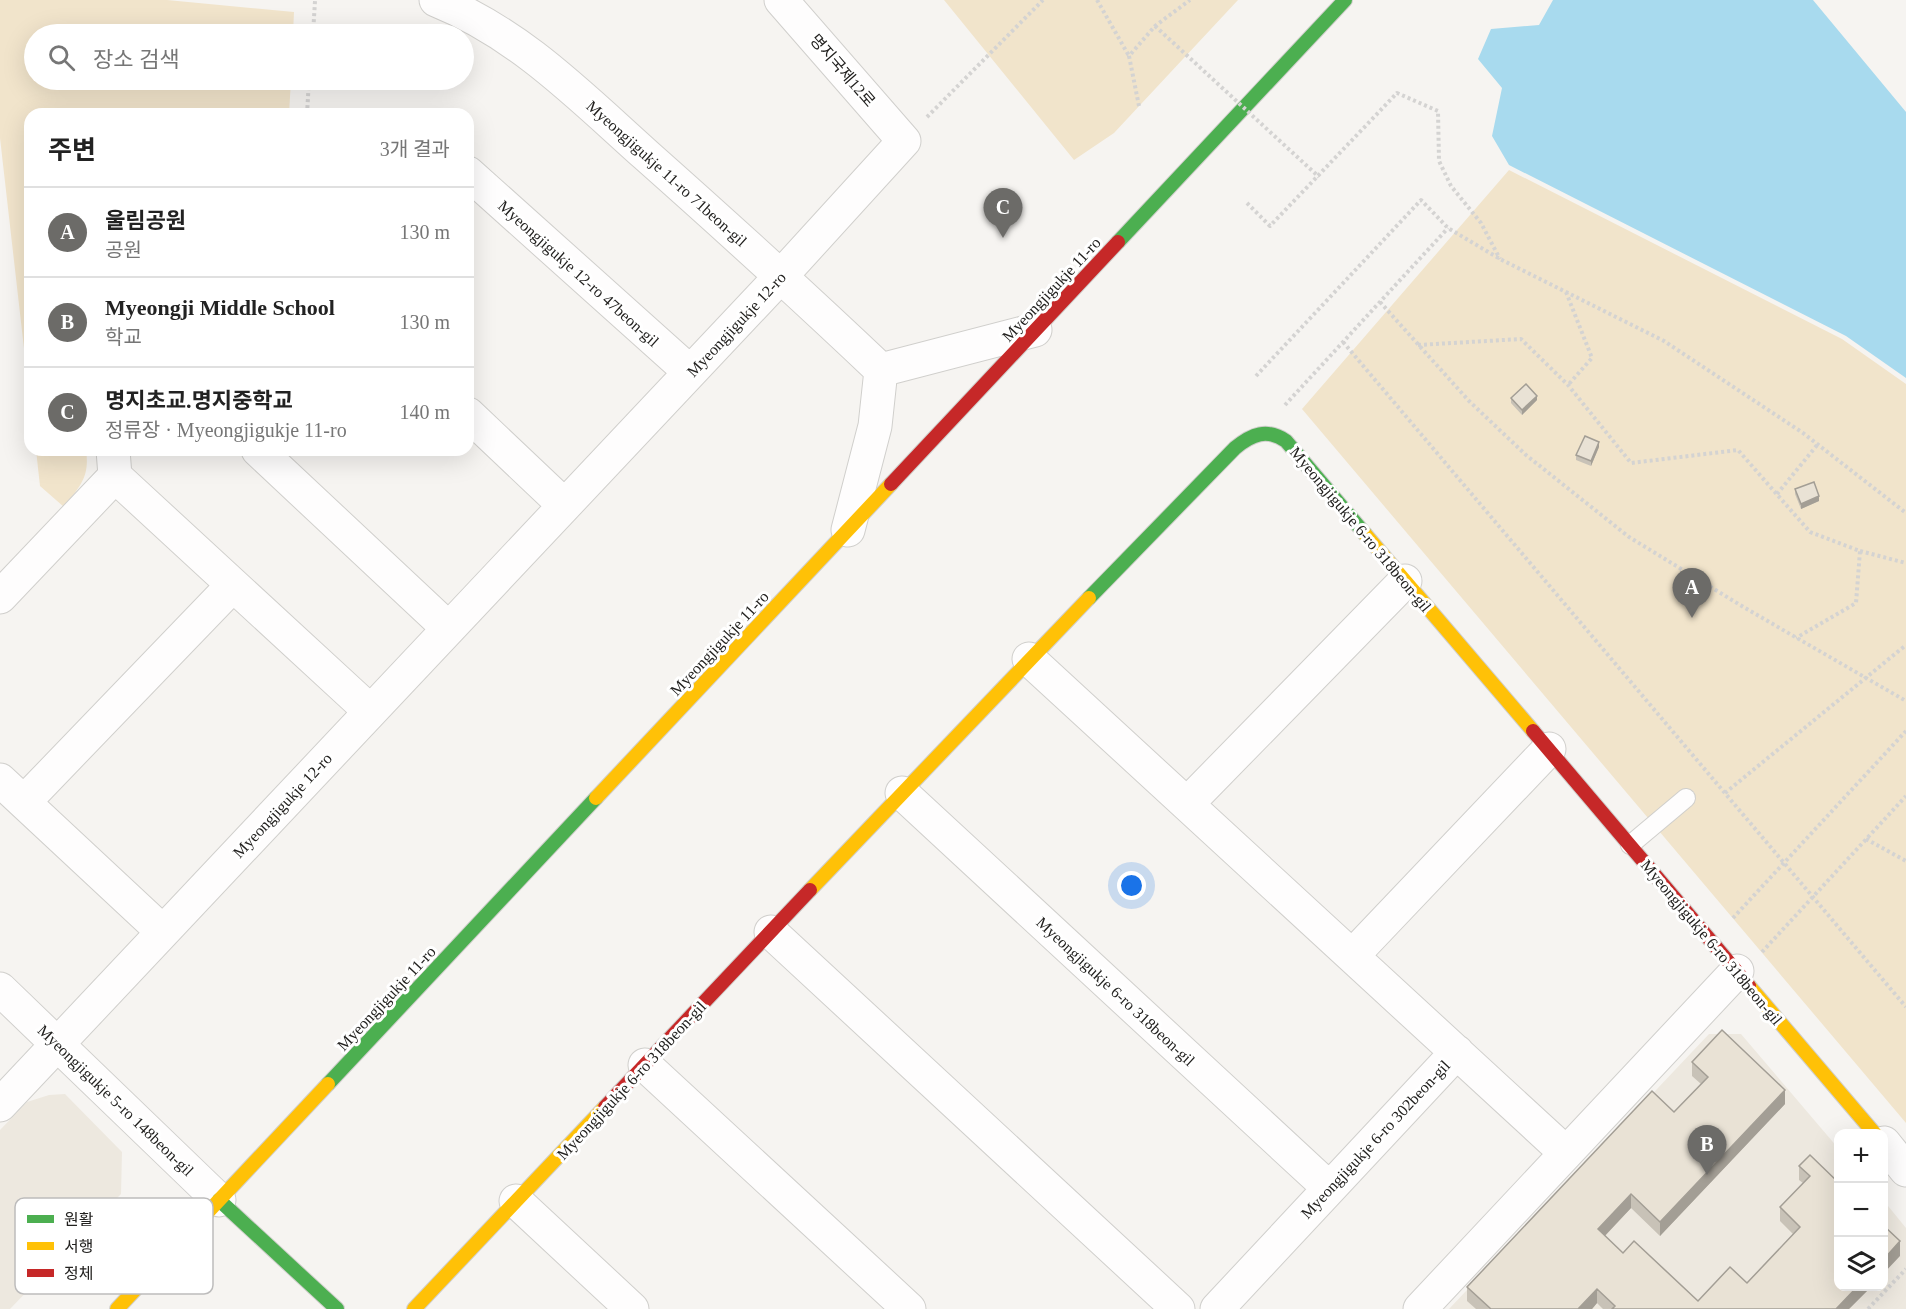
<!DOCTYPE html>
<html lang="ko">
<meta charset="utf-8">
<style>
:root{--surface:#fff;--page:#f2f2f2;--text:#222;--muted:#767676;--line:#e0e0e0;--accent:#6c6b68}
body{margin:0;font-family:"Times New Roman","Noto Sans KR",serif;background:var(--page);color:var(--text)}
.controls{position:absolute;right:18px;bottom:18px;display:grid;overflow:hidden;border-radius:12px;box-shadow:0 6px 24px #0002}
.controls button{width:54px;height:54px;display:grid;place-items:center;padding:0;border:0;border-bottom:2px solid var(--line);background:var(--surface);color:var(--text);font:30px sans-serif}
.you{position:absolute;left:1132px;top:886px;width:21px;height:21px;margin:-15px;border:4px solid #fff;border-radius:50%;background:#1a73e8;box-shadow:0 0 0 9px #1a73e833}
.badge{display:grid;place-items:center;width:39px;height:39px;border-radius:50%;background:var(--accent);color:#fff;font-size:20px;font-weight:700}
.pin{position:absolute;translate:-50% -50px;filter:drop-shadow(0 2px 3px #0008)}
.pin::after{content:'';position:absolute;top:32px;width:21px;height:18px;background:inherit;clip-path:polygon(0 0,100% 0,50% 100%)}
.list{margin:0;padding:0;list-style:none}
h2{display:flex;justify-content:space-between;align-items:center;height:78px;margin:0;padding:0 24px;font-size:26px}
h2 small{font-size:20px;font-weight:400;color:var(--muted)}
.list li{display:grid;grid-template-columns:39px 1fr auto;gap:18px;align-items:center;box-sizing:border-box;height:90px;padding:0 24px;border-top:2px solid var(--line)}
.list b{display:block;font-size:22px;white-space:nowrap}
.list p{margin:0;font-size:20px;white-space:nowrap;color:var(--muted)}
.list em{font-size:20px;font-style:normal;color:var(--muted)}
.icon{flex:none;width:33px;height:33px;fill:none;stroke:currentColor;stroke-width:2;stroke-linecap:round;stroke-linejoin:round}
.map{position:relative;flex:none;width:1906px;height:1309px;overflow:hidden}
.search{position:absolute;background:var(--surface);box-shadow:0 6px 24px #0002;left:24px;top:24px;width:450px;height:66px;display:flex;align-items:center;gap:15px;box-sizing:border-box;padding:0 21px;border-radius:33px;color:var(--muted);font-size:22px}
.panel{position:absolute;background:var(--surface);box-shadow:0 6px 24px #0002;left:24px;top:108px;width:450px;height:348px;border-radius:18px}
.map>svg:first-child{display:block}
</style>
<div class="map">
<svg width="1906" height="1309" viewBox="0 0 1906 1309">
<rect width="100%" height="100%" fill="#f6f4f1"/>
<path fill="#ede8df" d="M1709 1034H1741L1838 1148V1286H1884V1201L1906 1228V1309H1449Z
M65 1094 122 1152 121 1194 10 1309H0V1130L27 1102 49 1095Z"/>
<path fill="#f1e4cb" d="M0 0H167L294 12 293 34H34V80H291L289 114H30V401L0 138Z
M944 0H1238L1114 133 1074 160Z
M1509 170 1842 339 1906 384V1123L1302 409Z
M36 450H86C90 477 80 486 64 507L40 486Z"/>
<path fill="#a8daee" d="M1553 0H1813L1906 112V378L1846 336 1509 165 1492 136 1502 88 1478 59 1491 29 1539 25Z"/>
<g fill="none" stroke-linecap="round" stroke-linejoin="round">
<g stroke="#d0cfcc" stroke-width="20">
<path id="lane" d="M1630 845 1686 798"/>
</g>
<g stroke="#d0cfcc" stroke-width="35">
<path id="street" d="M436 0C520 34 580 96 646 155 726 226 804 297 881 370
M468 173 690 372
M468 414 564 505
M258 450 448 628
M115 476 370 711
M848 530 875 426 881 370 1035 330
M0 597 115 476 113 450
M1029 659 1566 1153
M0 780 163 932
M902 793 1329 1188
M24 802 233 585
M1187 804 1405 581
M771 932 1178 1309
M1352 956 1549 749
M0 989 219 1200
M645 1065 909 1309
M0 1105 781 276 904 141 781 0
M1884 1143 1906 1170
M516 1201 632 1309
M1217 1309 1457 1052
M1420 1309 1737 971"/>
</g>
<g stroke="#d0cfcc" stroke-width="16">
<path id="fast" d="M1118 242 1345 0
M1089 598 1235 448C1252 434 1267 428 1286 441L1365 534
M328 1084 596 798
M219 1200 337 1309"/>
</g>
<g stroke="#d0cfcc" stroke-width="16">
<path id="slow" d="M1365 534 1533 731
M596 798 891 484
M810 890 1089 598
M1749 986 1875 1134
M117 1309 328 1084
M414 1309 605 1107"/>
</g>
<g stroke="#d0cfcc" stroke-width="16">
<path id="jam" d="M891 484 1118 242
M1533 731 1749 986
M605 1107 810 890"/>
</g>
<path stroke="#d4d3d2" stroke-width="4" stroke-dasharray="3 3" stroke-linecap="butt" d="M1097 0 1129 56
M313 34 315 1
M1139 106 1129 56 1155 26 1190 0
M307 114 309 80
M927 117 1043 0
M1247 203 1270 226 1397 93 1438 111 1439 161 1451 186 1481 223 1500 259
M1566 292 1592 358 1568 385
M1380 302 1469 401 1526 455 1629 537 1745 608 1906 701
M1343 342 1906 1007
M1418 345 1521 339 1568 385 1631 463 1738 450 1810 532 1860 551 1856 603 1796 638
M1256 376 1421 200 1448 228 1500 259 1664 341 1803 433 1906 513
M1285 405 1448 228
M1777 494 1818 444
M1860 551 1906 563
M1725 793 1906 645
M1866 839 1906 861
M1733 918 1906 731
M1762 952 1906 796
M1868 1309 1906 1269"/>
<use href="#lane" stroke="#fefdfd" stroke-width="18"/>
<use href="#street" stroke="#fefdfd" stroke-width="33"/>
<use href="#fast" stroke="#4caf50" stroke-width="14"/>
<use href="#slow" stroke="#ffc107" stroke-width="14"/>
<use href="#jam" stroke="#c62828" stroke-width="14"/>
<path stroke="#d4d3d2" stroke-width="4" stroke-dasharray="3 3" stroke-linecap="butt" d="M1155 26 1319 177"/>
</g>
<path fill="#c8c2b7" d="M1511 398 1537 400 1522 415 1511 403Z
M1599 447 1591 466 1576 460V455Z
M1795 489 1819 501 1801 509 1795 494Z
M1692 1062 1785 1104 1660 1236 1631 1208 1605 1236 1623 1253 1698 1301 1747 1283 1793 1234 1780 1221V1207L1803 1183 1799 1180V1166L1810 1155 1839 1287H1871L1849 1309H1603L1597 1303 1592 1309H1476L1467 1301V1287L1674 1112 1701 1084 1692 1076Z"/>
<path fill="#a39e95" d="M1537 396V400L1522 415V410Z
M1599 442V447L1591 466V461Z
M1819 496V501L1801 509V504Z
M1785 1090V1104L1660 1236V1222Z
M1631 1194V1208L1598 1243V1229Z
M1900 1241V1256L1884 1273V1259Z
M1857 1287H1871L1849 1309H1836Z
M1597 1289V1303L1592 1309H1578Z"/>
<path fill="#e9e2d5" stroke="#a39e95" stroke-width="1.5" d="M1526 384 1537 396 1522 410 1511 398Z
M1585 436 1599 442 1591 461 1576 455Z
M1814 482 1819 496 1801 504 1795 489Z
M1722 1030 1785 1090 1660 1222 1631 1194 1598 1229 1623 1253 1634 1241 1698 1301 1730 1267 1747 1283 1800 1227 1780 1207 1810 1176 1799 1166 1810 1155 1839 1183V1287H1857L1836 1309H1612L1615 1306 1597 1289 1578 1309H1491L1467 1287 1652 1091 1674 1112 1708 1077 1692 1062Z
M1884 1226 1900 1241 1884 1259Z"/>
<g text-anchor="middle" stroke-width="6" stroke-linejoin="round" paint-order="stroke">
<g font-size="16" fill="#22211f" stroke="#fff">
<text transform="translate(843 70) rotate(49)" y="6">명지국제12로</text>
<text transform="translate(667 173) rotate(42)" y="6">Myeongjigukje 11-ro 71beon-gil</text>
<text transform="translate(579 273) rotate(42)" y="6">Myeongjigukje 12-ro 47beon-gil</text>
<text transform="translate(1051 289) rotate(-47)" y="6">Myeongjigukje 11-ro</text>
<text transform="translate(736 324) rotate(-47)" y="6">Myeongjigukje 12-ro</text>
<text transform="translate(1361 529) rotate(50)" y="6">Myeongjigukje 6-ro 318beon-gil</text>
<text transform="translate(719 643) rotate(-47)" y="6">Myeongjigukje 11-ro</text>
<text transform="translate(282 805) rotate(-47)" y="6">Myeongjigukje 12-ro</text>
<text transform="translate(1712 942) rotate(50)" y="6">Myeongjigukje 6-ro 318beon-gil</text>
<text transform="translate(1116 991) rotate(43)" y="6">Myeongjigukje 6-ro 318beon-gil</text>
<text transform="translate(386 998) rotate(-47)" y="6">Myeongjigukje 11-ro</text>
<text transform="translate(631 1080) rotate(-47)" y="6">Myeongjigukje 6-ro 318beon-gil</text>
<text transform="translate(116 1100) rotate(44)" y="6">Myeongjigukje 5-ro 148beon-gil</text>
<text transform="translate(1375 1139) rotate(-47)" y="6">Myeongjigukje 6-ro 302beon-gil</text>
</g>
</g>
<rect x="15" y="1198" width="198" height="96" rx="9" fill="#fff" stroke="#bdbcbc" stroke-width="1.5"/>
<rect x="27" y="1215" width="27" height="8" fill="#4caf50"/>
<rect x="27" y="1242" width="27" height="8" fill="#ffc107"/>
<rect x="27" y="1269" width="27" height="8" fill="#c62828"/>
<g font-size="16" fill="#22211f">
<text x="64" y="1225">원활</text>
<text x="64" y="1252">서행</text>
<text x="64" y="1279">정체</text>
</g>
</svg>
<div class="controls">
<button>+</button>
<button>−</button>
<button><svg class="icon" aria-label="layers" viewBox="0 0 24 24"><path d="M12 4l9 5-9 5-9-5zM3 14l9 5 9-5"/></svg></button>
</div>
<div class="you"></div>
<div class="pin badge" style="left:1692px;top:618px">A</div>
<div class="pin badge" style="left:1707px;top:1175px">B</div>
<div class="pin badge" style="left:1003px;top:238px">C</div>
<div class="search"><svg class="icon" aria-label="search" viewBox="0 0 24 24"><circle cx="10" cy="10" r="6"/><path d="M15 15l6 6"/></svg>장소 검색</div>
<section class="panel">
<h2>주변<small>3개 결과</small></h2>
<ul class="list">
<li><span class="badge">A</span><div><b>울림공원</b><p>공원</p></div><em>130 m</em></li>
<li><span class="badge">B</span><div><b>Myeongji Middle School</b><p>학교</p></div><em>130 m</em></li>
<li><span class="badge">C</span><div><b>명지초교.명지중학교</b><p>정류장 · Myeongjigukje 11-ro</p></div><em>140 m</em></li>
</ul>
</section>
</div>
